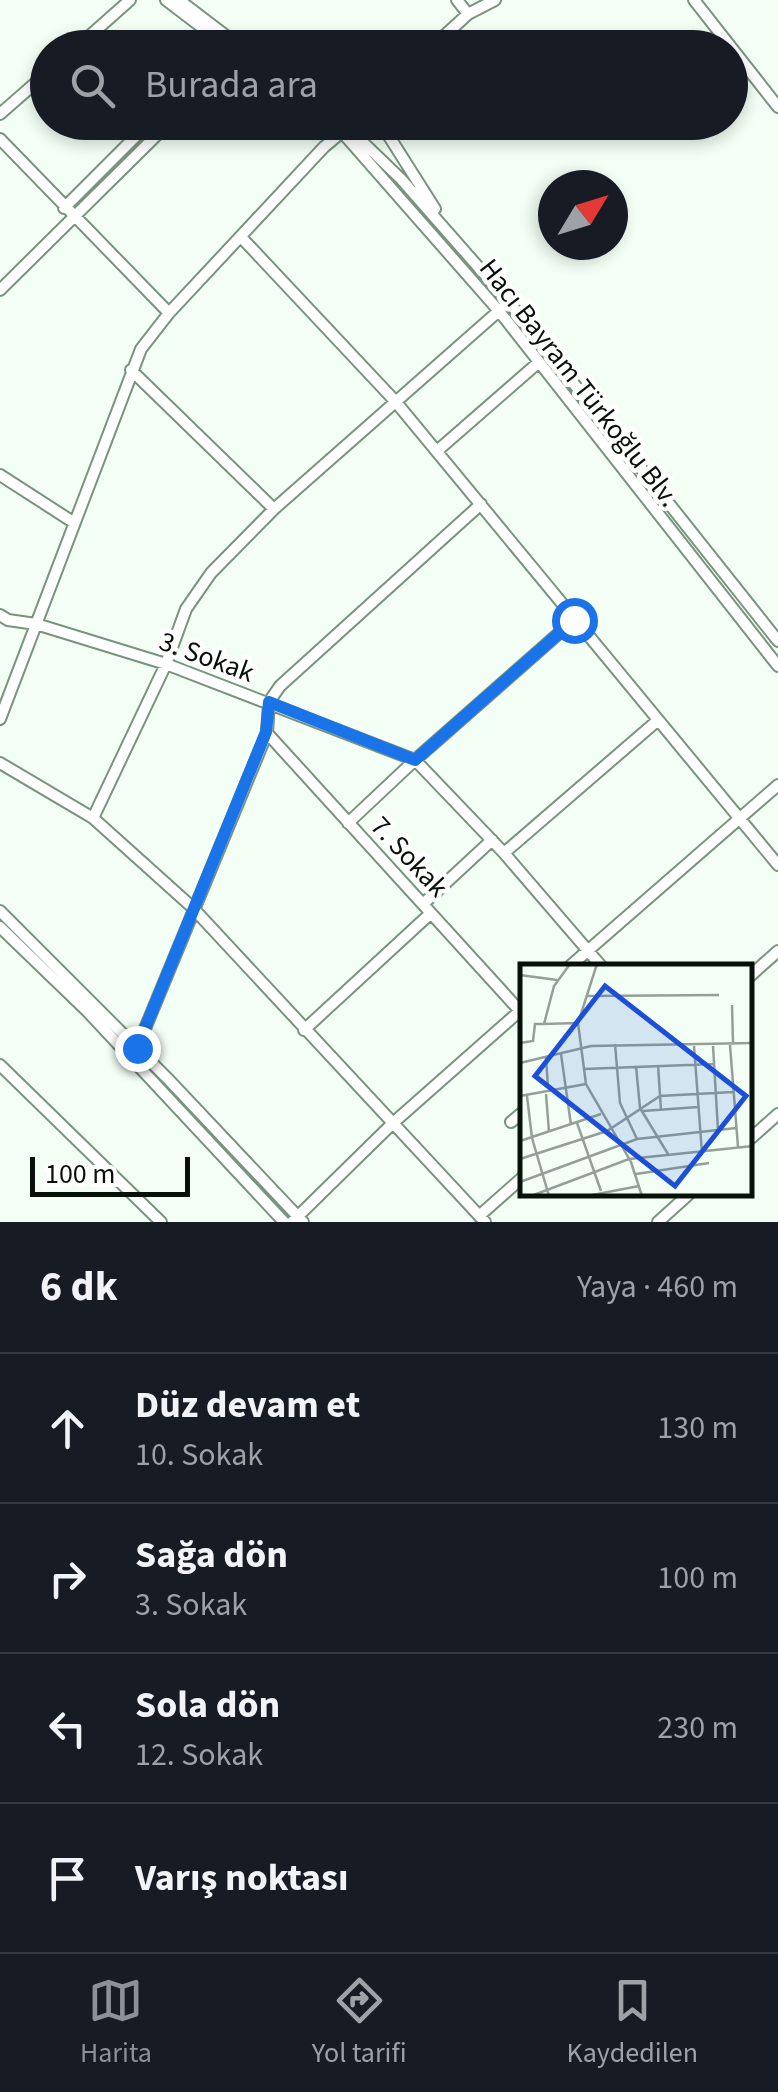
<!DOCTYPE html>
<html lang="tr">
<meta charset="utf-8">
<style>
:root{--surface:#171b24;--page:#20242c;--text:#f1f3f6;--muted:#9ea1a6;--line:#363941;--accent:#8c9099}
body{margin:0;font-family:"Source Sans 3",sans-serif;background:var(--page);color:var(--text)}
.compass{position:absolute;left:538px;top:170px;width:90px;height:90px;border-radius:50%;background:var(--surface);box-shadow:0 5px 15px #0003;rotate:52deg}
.scale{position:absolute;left:30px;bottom:25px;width:160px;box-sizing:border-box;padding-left:10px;border:5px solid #071009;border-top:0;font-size:28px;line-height:35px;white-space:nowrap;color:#071009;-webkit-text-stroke:8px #fff;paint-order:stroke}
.stop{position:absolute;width:30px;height:30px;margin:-22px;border:8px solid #1a73e8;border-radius:50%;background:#fff}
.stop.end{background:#1a73e8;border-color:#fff;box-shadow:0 2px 10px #0008}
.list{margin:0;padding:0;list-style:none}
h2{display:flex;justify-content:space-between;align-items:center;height:130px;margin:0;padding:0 40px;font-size:42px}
h2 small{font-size:32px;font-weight:400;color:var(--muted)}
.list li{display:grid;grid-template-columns:65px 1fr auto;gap:30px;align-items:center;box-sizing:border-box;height:150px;padding:0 40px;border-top:2px solid var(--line)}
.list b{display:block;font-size:38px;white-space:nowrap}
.list p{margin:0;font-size:32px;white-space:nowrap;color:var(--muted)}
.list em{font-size:32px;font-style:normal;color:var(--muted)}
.icon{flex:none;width:55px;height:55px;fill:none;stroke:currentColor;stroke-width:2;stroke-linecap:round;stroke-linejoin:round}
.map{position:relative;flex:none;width:778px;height:1222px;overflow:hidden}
.search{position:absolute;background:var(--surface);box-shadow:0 5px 15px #0003;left:30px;right:30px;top:30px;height:110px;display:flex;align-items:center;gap:25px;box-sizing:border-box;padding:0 35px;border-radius:55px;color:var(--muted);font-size:38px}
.sheet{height:730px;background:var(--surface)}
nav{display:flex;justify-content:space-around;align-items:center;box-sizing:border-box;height:140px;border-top:2px solid var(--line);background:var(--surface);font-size:28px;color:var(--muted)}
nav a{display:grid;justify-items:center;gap:5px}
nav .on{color:var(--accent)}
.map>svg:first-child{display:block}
</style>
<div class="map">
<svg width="778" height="1222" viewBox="0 0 778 1222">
<rect width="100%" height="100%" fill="#f3fff5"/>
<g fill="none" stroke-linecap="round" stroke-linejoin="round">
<g stroke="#78947f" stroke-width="14">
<path id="minor" d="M166 0 229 48
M179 0 242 48
M457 0 468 14
M694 0 778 107
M76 48 130 0
M431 48 468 14 495 0
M0 114 48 72
M329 122 341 131 499 311 778 666
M380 122 435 209
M346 126 401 179 509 302 778 641
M0 139 169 313
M64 208 150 122
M241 237 395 401 778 865
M0 290 170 122
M131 370 274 509
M437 451 539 362
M0 475 73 522
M0 615 8 620 36 624 166 664 415 760 504 853 602 967
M0 719 141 349 169 313 324 147 354 122
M267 733 520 1011
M0 763 93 818 192 907 485 1222
M93 818 166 664 186 609 211 573 274 509 501 309
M348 823 415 760 574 620
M504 853 657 721
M423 904 492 840
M0 911 169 1080 303 1222
M0 927 88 1012 284 1222
M569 967 778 785
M750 976 778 951
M304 1030 431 913
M137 1048 267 733 269 702 280 686 481 504
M0 1065 161 1222
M511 1122 523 1112
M750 1139 778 1114
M479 1216 523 1177
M292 1222 393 1123 522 1009
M658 1222 689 1194"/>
</g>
<use href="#minor" stroke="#fff" stroke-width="10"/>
</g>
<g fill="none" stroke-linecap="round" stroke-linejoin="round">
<path stroke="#1a73e8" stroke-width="12" d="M137 1048 266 732 269 702 415 760 574 620"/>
</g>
<g text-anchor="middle" stroke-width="9" stroke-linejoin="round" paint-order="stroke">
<g font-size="28" fill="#071009" stroke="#fff">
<text transform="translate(580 382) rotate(52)" y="10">Hacı Bayram Türkoğlu Blv.</text>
<text transform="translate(207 656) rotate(20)" y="10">3. Sokak</text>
<text transform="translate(410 856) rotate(47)" y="10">7. Sokak</text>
</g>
</g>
<g transform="translate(520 964)">
<rect width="232" height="232" fill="#f3fff5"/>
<path fill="none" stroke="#959f97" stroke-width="2.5" d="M50 0 34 22 24 60 58 59M77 0 58 59 66 120 111 198 122 232M0 11 37 16M67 32 199 31M212 41 213 78M0 79 13 77 15 60H24M95 80 100 139 117 175M210 81 218 183M174 82 182 189M193 82 198 166M41 90 51 161M26 93 28 124M0 99 71 82 233 79M138 101 141 146M116 102 120 144 148 190M64 105 194 100M26 130 29 168M0 132 66 120M7 132 12 174 29 232M123 147 178 143M57 159 81 227M0 177 81 150M0 195 87 167 140 132 213 128M116 210 189 199M0 218 117 175 216 164M11 232 109 195 233 182M67 232 119 222"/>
<path fill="#1d4ed8" fill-opacity="0.15" stroke="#1d4ed8" stroke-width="5" d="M85 22 226 132 155 222 15 112Z"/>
<rect width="232" height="232" fill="none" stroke="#071009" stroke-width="5"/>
</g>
</svg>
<svg class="compass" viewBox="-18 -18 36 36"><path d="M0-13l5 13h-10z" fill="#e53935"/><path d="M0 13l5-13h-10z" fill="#9ea1a6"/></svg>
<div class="scale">100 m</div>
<div class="stop" style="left:574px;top:620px"></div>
<div class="stop end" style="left:137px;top:1048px"></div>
<div class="search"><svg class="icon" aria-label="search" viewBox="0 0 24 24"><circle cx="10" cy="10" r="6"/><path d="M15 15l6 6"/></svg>Burada ara</div>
</div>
<section class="sheet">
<h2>6 dk<small>Yaya · 460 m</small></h2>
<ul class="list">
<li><svg class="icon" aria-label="ahead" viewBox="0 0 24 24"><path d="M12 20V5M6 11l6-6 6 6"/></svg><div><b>Düz devam et</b><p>10. Sokak</p></div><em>130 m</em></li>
<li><svg class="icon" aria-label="right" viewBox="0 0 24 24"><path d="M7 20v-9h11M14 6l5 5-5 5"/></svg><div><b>Sağa dön</b><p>3. Sokak</p></div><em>100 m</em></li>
<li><svg class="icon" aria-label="left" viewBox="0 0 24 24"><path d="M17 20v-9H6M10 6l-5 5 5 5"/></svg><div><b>Sola dön</b><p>12. Sokak</p></div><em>230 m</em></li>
<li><svg class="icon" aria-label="arrive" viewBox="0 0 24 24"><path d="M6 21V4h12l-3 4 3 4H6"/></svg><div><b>Varış noktası</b></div></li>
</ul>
</section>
<nav>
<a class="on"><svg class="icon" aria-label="map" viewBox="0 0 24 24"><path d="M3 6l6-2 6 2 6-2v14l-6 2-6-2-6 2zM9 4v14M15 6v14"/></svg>Harita</a>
<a><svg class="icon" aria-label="directions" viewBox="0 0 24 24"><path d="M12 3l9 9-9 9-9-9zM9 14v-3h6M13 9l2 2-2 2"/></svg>Yol tarifi</a>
<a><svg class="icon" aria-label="saved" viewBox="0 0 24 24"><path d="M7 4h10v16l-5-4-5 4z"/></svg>Kaydedilen</a>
</nav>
